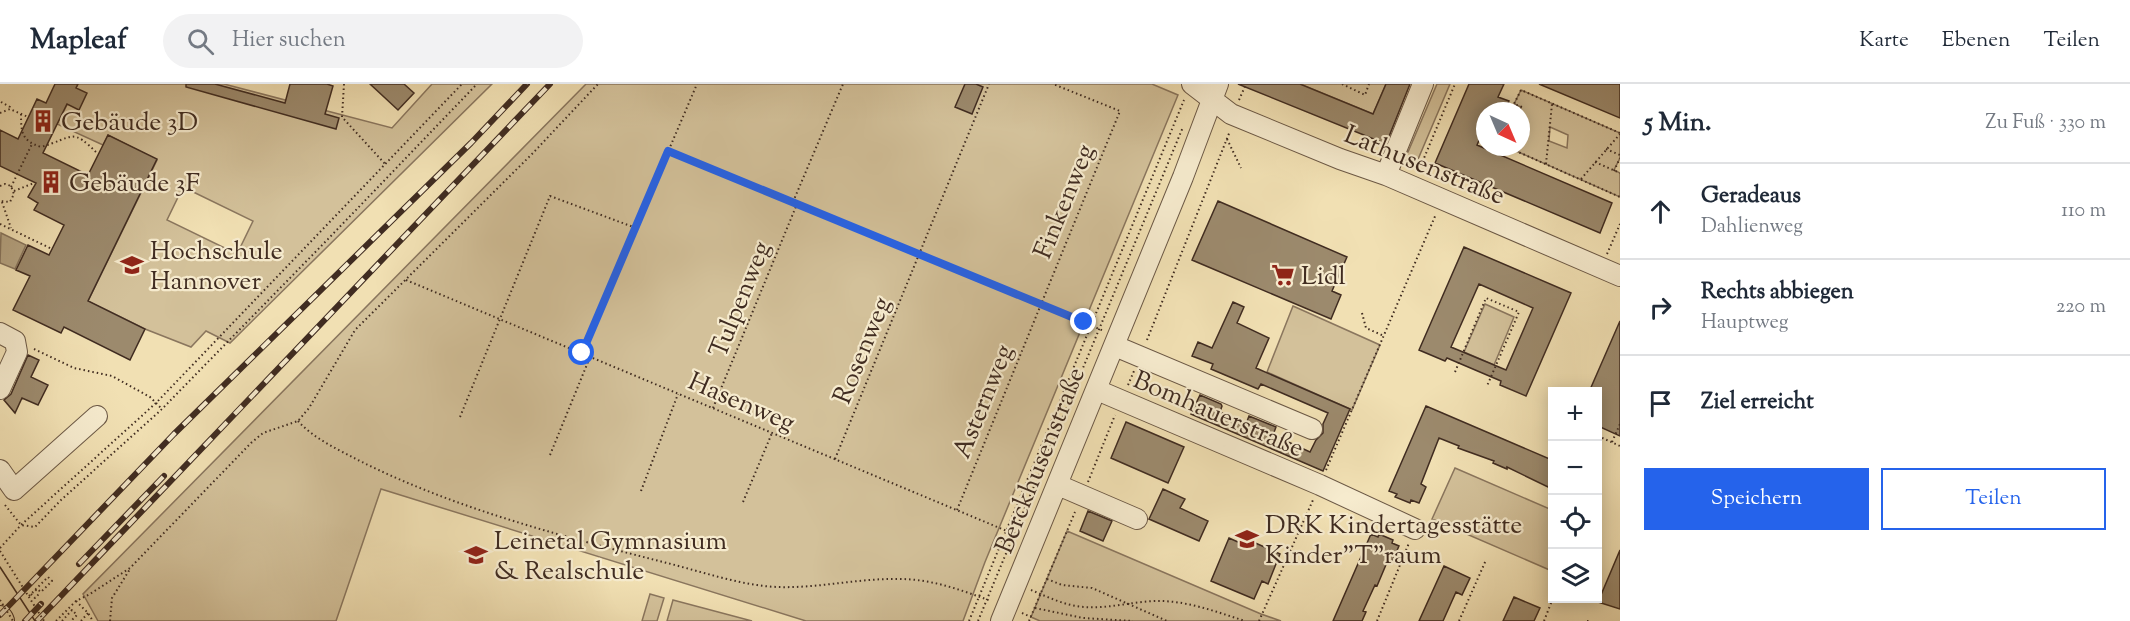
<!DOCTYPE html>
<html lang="de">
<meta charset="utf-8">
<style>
:root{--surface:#fff;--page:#f2f2f3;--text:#1f2937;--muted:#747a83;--line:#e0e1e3;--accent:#2563eb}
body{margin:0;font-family:"Sorts Mill Goudy",serif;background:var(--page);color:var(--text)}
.controls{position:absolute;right:18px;bottom:18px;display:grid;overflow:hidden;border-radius:0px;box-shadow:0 3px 15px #0003}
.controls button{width:54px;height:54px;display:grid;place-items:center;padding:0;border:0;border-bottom:2px solid var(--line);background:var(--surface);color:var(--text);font:30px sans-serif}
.compass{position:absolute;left:1476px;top:18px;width:54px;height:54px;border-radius:50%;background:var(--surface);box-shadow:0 3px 15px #0003;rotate:136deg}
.stop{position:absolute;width:18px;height:18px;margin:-14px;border:4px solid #2563eb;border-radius:50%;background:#fff}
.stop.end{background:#2563eb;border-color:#fff;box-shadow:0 2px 6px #0008}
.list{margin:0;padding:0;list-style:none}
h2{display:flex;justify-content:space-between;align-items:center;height:78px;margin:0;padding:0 24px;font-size:26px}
h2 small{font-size:20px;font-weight:400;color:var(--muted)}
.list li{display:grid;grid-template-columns:39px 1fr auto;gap:18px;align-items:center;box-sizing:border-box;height:96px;padding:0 24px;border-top:2px solid var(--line)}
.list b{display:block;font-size:22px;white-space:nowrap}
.list p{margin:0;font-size:20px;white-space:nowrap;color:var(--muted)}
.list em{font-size:20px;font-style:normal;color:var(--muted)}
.actions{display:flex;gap:12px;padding:18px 24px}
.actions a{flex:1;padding:14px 0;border:2px solid var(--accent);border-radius:0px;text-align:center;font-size:21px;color:var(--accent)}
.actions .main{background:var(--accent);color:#fff}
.icon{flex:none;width:33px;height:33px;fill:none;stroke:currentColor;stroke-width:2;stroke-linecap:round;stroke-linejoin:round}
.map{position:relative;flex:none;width:1620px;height:537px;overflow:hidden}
header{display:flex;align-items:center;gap:36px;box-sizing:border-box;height:84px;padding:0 30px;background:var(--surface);border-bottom:2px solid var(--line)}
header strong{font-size:28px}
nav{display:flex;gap:33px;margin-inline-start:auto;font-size:21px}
.search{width:420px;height:54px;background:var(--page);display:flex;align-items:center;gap:15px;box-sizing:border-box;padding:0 21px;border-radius:33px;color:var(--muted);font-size:22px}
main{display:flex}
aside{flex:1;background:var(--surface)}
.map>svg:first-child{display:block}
</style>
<header>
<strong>Mapleaf</strong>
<div class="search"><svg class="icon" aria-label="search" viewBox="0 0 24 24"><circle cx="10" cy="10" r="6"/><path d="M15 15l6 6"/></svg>Hier suchen</div>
<nav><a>Karte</a><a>Ebenen</a><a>Teilen</a></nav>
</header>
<main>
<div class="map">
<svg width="1620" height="537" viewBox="0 0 1620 537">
<rect width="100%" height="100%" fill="#f1e0b3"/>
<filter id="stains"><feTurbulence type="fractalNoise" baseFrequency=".00333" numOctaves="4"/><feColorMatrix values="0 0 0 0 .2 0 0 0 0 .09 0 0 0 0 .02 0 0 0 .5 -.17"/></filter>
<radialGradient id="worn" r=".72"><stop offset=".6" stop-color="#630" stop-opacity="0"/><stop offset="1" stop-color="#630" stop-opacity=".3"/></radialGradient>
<path fill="#d3c19a" stroke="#8a765e" stroke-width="1.5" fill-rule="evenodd" d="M78 0H224L392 44 432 0H492L230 259 206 247 191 263 145 245 88 217 157 76 108 51 103 61 57 40ZM183 103 253 137 237 170 167 136Z
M586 0H1152L1178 11 985 478 963 537H806L381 405 336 537H98L83 510Z
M1300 0H1386L1373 30Z
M1437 0H1450L1416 80 1401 74 1404 68H1408Z
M1521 6 1620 49V74L1614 86 1620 89V113L1507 63H1521L1520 27 1521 23 1514 20ZM1550 43 1568 51 1567 64 1549 57Z
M1485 220 1514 233 1494 281 1464 268Z
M1293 222 1380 261 1352 326 1267 288Z
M1455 384 1552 426V487L1432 435Z
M1067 447 1261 530 1281 537H1040L1031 533Z
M650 510 664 514 657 537H642Z
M673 516 752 537H667Z"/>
<path fill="#b5a381" stroke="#86735b" stroke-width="1.5" d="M1 149 26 161 15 185 0 179Z"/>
<path fill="#9c8a6d" stroke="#402c21" stroke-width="1.5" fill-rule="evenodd" d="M55 0H78L76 4 87 9 79 26 67 20 43 69 88 91 108 51 157 75 88 217 145 245 130 276 64 243 61 249 13 226 30 192 16 186 28 161 49 171 64 141 34 126 38 119 28 113 36 99 0 82V46L18 55 37 15 46 19Z
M186 0H215L285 19 290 0H327L333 2 325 30 339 34 336 45 186 3Z
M370 0H404L414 9 398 26Z
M965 0H976L983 3 972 30 955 23Z
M1238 0H1300L1373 30 1386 0H1410L1386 60Z
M1469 0H1504L1498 13 1509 17 1505 27H1485V43L1477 61 1612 119 1600 149 1435 79Z
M1539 0H1620V34Z
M1218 117 1347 173 1332 207 1341 211 1331 235 1192 176Z
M1464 163 1571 209 1526 312 1500 301 1501 297 1447 274 1445 277 1419 266ZM1479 200 1533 224 1506 286 1451 263Z
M1233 218 1244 223 1237 239 1269 254 1256 284 1350 325 1323 387 1191 330 1200 311 1221 320 1222 322 1220 328 1246 340 1249 332 1276 343 1273 351 1310 368 1316 356 1323 349V340L1328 329 1261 300 1258 305 1211 285 1213 280 1192 272 1198 258 1212 264Z
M1620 237V352L1598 342V308H1589Z
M28 271 39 276 31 293 48 301 38 321 22 314 15 329 4 316 11 310Z
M1426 322 1552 376V402L1549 401 1548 403 1507 383V385L1493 379 1494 377 1458 364 1459 362 1439 354 1421 400 1426 403 1419 419 1411 416 1410 419 1395 413 1397 410 1389 407Z
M1126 338 1184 363 1168 399 1111 374Z
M1163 405 1185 415 1180 424 1208 437 1199 457 1149 435Z
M1088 427 1112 437 1103 457 1080 447Z
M1371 450 1378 453 1379 450 1393 456 1392 459 1399 462 1392 478 1388 476 1377 502 1375 501 1363 527 1366 528 1362 537H1333Z
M1229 454 1249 463 1251 457 1280 470 1268 500 1262 497 1254 515 1211 497Z
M1620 466V525L1598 518Z
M1444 482 1470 494 1462 511 1456 508 1443 537H1419Z
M1514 513 1540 524 1534 537H1503Z"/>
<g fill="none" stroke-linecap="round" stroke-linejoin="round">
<g stroke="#6c5946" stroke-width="22">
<path id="minor" d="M1192 0 1231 30 1340 75 1386 91 1620 192
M1386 91 1423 0
M0 249 15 257 17 268 0 305
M1115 262 1312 345
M1097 306 1320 401 1415 445
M0 386 14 406 97 332
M1058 401 1137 435
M1001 537 1183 93 1218 0"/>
</g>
<g stroke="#402c21" stroke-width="28">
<path id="major" d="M0 535 1 537"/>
</g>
<path stroke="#402c21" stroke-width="2" stroke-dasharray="1.5 3" stroke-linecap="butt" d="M344 0 342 33 386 81
M1342 0 1365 11 1369 0
M1239 16 1246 0
M1 18 10 23V25
M1520 27 1522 23 1514 20 1521 6 1620 49
M0 29 10 25 28 33
M21 30C21 49 22 57 41 63 75 53 71 43 98 70
M1227 55 1241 84
M1507 63 1620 113
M1606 65 1620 71
M668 67 1104 247
M1595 78 1620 89
M1546 80 1552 20
M1419 86 1455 0
M1614 87 1620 74
M1581 95 1620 50
M0 102 5 100 11 102 14 110 10 118 0 117
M11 103 32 60
M14 107 34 99
M2 118 11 144
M793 118 843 0
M0 140 52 165
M1607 170 1620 140
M406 196 1014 450
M1362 229 1366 244 1384 252
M1147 256 1230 47
M34 265 74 284 112 292 150 313 162 325
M582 269 697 0
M1455 288 1486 214 1519 228 1487 302
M1128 301 1134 287
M713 324 797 120
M460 333 550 112 636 144
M298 337C312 353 335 364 354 374 452 424 561 452 667 479 699 487 731 498 764 502 809 507 854 494 899 495 932 495 961 506 991 517
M1598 352 1620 362
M1612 358 1620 340
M550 371 590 273
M835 375 989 0
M1326 386 1436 130
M1088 398 1115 331
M641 407 678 310
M743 418 772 349
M5 421 21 441 35 443 61 416 162 325 330 153 477 0
M957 426 1120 27 1053 0
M0 464 21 441 156 319 462 0
M1047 495 1062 501 1092 504 1167 537
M1031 506C1048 513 1066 522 1084 523 1109 525 1134 517 1159 517 1188 517 1217 528 1245 537
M31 510 35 514 39 510
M29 512 48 493 52 497 41 508 37 505 33 509
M76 517 88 529 93 537
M1035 524 1083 534 1133 537
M1022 529 1031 533
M56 537 76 517 90 510 130 484 251 359 263 349 298 337 309 324 355 246 533 69 598 0
M62 537 72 526 77 531 71 537
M81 537 88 529
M110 537 112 514 130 485
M969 537 1184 16
M978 537 1183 43
M1029 537 1075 428
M1259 537 1313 416
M1377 537 1409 459
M1459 537 1486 476
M1544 537 1553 514
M1587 537H1591"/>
<use href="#minor" stroke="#f6ebce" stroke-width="20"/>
<use href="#major" stroke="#f1e0b3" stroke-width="26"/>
<path stroke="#402c21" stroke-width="1.5" d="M0 483 35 537"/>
<g stroke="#402c21" stroke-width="6">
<path id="rail" d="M79 480 164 392
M0 531 174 350 471 59 527 0
M25 537 41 520
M37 537 550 0"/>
</g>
<use href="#rail" stroke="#f6ebce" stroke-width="4" stroke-dasharray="11" stroke-linecap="butt"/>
<path stroke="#402c21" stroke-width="2" stroke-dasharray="1.5 3" stroke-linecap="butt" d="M0 467 44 537
M0 516 13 537"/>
</g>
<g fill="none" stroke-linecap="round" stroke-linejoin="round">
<path stroke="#2563eb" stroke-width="8" d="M582 269 668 67 1084 238"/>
</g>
<defs>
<g id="building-bare" transform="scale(1.8)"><path d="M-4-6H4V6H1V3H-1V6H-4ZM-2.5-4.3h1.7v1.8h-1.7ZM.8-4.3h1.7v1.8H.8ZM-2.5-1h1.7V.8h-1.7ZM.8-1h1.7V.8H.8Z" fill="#8f2418" stroke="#f6ebce" stroke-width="2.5" paint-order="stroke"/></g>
<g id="university-bare" transform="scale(1.8)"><path d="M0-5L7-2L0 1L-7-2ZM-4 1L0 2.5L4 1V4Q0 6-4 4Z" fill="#8f2418" stroke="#f6ebce" stroke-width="2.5" paint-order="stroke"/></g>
<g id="supermarket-bare" transform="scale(1.8)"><path d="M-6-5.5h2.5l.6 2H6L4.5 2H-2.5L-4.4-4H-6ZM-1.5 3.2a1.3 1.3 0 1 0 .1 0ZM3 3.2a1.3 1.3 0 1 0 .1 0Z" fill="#8f2418" stroke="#f6ebce" stroke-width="2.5" paint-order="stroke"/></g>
<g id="school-bare" transform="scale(1.8)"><path d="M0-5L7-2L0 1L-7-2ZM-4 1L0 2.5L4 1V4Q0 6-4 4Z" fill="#8f2418" stroke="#f6ebce" stroke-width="2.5" paint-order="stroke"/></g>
</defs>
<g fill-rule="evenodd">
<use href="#building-bare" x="43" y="37"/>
<use href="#building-bare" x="51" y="98"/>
<use href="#university-bare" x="132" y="181"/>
<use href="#supermarket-bare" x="1283" y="191"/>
<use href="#school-bare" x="1247" y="455"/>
<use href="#school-bare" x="476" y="471"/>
</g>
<g text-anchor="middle" stroke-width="4.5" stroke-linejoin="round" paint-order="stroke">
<g font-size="26" fill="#402c21" stroke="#f6ebce" text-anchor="start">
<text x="61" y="46">Gebäude 3D</text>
<text x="69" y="107">Gebäude 3F</text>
<text x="150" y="175">Hochschule<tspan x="150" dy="30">Hannover</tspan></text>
<text x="1301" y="200">Lidl</text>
<text x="1265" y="449">DRK Kindertagesstätte<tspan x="1265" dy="30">Kinder"T"raum</tspan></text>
<text x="494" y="465">Leinetal Gymnasium<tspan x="494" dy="30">&amp; Realschule</tspan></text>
</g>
<g font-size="26" fill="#402c21" stroke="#f6ebce">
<text transform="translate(1425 80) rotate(22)" y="9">Lathusenstraße</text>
<text transform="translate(1063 117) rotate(-68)" y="9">Finkenweg</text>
<text transform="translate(739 215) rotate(-68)" y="9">Tulpenweg</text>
<text transform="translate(861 266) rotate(-68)" y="9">Rosenweg</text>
<text transform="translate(742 317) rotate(23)" y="9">Hasenweg</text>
<text transform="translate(982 317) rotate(-68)" y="9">Asternweg</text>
<text transform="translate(1219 329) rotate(23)" y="9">Bomhauerstraße</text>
<text transform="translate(1039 376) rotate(-68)" y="9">Berckhusenstraße</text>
</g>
</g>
<rect width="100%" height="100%" filter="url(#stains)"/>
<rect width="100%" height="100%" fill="url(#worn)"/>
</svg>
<div class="controls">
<button>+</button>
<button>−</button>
<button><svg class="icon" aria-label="locate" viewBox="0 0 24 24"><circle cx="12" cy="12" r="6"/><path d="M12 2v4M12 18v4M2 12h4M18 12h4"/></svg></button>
<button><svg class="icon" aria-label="layers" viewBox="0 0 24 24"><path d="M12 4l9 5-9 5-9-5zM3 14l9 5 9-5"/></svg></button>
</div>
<svg class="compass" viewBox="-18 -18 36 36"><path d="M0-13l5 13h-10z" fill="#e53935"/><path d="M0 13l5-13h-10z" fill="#747a83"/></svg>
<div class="stop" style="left:582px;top:269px"></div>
<div class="stop end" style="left:1084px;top:238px"></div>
</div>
<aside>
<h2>5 Min.<small>Zu Fuß · 330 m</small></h2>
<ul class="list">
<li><svg class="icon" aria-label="ahead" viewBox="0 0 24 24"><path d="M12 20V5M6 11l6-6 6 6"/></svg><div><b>Geradeaus</b><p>Dahlienweg</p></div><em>110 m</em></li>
<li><svg class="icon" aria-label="right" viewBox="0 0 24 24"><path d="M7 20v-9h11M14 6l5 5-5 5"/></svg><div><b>Rechts abbiegen</b><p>Hauptweg</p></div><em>220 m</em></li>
<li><svg class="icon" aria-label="arrive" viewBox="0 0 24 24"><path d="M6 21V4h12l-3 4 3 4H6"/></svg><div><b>Ziel erreicht</b></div></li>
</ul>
<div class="actions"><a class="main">Speichern</a><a>Teilen</a></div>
</aside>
</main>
